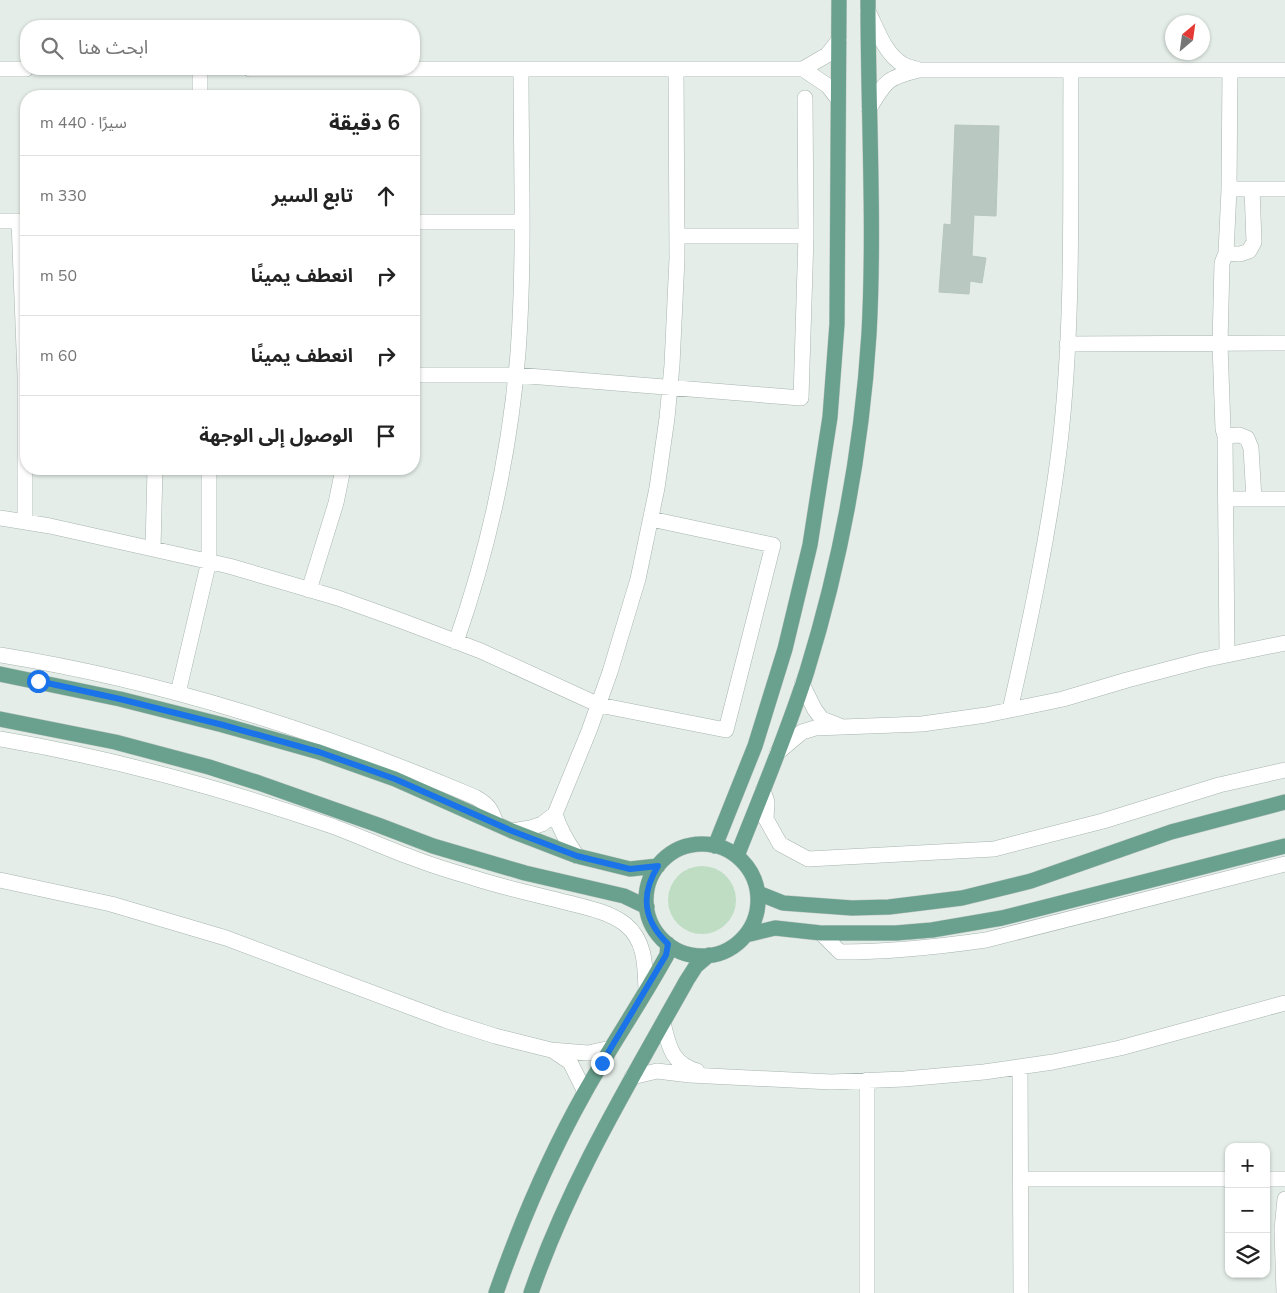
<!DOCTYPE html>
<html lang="ar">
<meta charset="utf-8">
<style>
:root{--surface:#fff;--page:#f6f6f6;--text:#222;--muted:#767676;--line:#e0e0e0}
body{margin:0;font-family:"Nunito Sans","Noto Sans Arabic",sans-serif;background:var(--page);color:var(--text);direction:rtl}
.controls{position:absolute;right:15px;bottom:15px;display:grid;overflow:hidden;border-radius:10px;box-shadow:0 1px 4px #0004}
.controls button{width:45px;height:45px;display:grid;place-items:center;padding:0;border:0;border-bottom:1px solid var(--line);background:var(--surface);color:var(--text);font:25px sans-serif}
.compass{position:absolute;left:1165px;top:15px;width:45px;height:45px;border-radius:50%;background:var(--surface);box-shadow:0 1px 4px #0004;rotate:29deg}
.stop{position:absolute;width:15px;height:15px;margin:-11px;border:4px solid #1a73e8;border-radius:50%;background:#fff}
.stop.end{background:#1a73e8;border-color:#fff;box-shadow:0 1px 5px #0008}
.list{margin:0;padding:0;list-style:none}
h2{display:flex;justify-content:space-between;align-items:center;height:65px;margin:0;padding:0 20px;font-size:21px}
h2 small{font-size:16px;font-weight:400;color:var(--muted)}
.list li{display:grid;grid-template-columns:32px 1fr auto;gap:15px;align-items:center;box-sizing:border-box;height:80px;padding:0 20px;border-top:1px solid var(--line)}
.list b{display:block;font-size:19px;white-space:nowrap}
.list em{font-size:16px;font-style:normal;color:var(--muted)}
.icon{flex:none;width:28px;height:28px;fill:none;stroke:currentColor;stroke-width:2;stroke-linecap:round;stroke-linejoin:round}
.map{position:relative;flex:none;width:1285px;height:1293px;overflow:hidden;direction:ltr}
.search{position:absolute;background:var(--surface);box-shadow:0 1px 4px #0004;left:20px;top:20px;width:400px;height:55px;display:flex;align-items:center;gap:12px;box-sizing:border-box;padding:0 18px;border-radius:20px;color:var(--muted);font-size:19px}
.panel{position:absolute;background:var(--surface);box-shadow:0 1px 4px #0004;left:20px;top:90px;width:400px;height:385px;border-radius:20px;direction:rtl}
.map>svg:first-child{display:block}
</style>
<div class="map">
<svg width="1285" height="1293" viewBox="0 0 1285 1293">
<rect width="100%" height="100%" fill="#e4ede8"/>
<path fill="#beddc3" d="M668 900a34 34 0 1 1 68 0a34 34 0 1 1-68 0Z"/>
<path fill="#b9c8c1" stroke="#b6c6be" d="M955 125 999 126 996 216 974 215 972 256 986 258 982 283 970 281 969 294 939 292 944 224 951 225Z"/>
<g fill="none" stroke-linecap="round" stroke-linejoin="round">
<g stroke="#a7b5af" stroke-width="16">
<path id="minor" d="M868 11C877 29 885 55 904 65 908 67 914 68 919 70
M0 69H26
M250 69H803L827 55 839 40
M803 69 828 86 838 99
M200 96V69
M869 109C886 81 886 78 919 70H1285
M1229 189H1285
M0 221H26
M19 221 25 375V522
M414 222H522
M677 236H806
M1226 253 1240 254 1249 251 1254 242 1252 189
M1067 344 1285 343
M414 375H516L801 398 806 236 805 98
M1225 436 1239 435 1247 438 1251 448 1254 499
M1226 499H1285
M0 518 50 526 229 566 338 598 402 621 481 651 599 705 726 730 773 545 651 519
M153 548 155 469
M309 590 336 503 343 469
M456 642C489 548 510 452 518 353 525 259 521 164 521 69
M0 655C166 682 321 732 475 797 489 805 491 809 496 823
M1227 655 1225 436 1223 429 1220 344 1222 263 1226 253 1229 189 1230 70
M802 684 815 710 822 719 840 726
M178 693 209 561V469
M1010 710C1030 622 1049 533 1060 443 1074 320 1070 194 1071 70
M0 739C112 758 221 788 329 825 357 835 385 848 413 858 433 866 454 872 474 878 505 888 538 895 569 903 589 908 609 912 625 924 646 941 645 966 646 990
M777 753 802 732 815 728 922 724 986 715 1063 699 1127 680 1203 660 1285 643
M763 790 767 802 766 819 780 844 808 859 994 849 1103 821 1219 785 1285 770
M555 814C560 830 567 842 577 856
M512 831 530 828 542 824 555 814 589 731 610 672 638 579 657 488 667 418 672 365 677 258 676 69
M0 880 111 904 226 938 445 1020 495 1036 551 1050 575 1052 588 1053 611 1048
M821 933 840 952C889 952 937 947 986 940L1285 864
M663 1023C669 1046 671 1063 697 1071
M555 1052 570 1062 585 1092
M1020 1067 1021 1293
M632 1077 657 1071 690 1075 831 1082 904 1079 984 1072 1053 1062 1120 1048 1285 1003
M1021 1179H1229
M1266 1179H1285
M867 1293V1080
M1284 1293 1282 1229 1285 1199"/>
</g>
<g stroke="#c2c9c6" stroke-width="16">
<path id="major" d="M0 674 120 699 223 725 319 752 395 779 512 831 577 856 630 869 658 866
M0 719 115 742 209 767 259 783 378 825 433 846 525 873 624 896 647 907
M646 900a56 56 0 1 1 112 0a56 56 0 1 1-112 0Z
M715 846 755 746 785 649 810 545 830 417 837 324 839 0
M737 856C761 795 787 734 807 671 840 564 862 447 869 334 875 223 868 111 868 0
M758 893 783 903 852 908 889 907 962 898 1031 881 1171 832 1285 802
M746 935 775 928 821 933H896L932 930 1002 918 1285 846
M496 1293C520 1224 549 1156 585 1092 611 1046 641 1002 667 955L668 944
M531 1293C569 1182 630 1082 687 980L696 966 709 955"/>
</g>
<use href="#minor" stroke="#fff" stroke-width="15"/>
<use href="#major" stroke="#6aa18e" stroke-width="15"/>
</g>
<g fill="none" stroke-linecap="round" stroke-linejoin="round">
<path stroke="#1a73e8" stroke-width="6" d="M38 681 120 699 223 725 319 752 395 779 512 831 577 856 630 869 658 866C640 895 643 920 668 944L666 955 602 1063"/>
</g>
</svg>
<div class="controls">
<button>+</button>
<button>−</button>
<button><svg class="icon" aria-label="layers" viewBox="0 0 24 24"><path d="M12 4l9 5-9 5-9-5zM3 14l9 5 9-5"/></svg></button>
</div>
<svg class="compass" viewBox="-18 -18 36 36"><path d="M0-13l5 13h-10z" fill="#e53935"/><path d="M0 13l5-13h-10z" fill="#767676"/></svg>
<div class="stop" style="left:38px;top:681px"></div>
<div class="stop end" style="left:602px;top:1063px"></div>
<div class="search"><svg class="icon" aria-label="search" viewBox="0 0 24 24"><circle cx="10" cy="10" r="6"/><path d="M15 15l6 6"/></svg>ابحث هنا</div>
<section class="panel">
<h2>6 دقيقة<small>سيرًا · 440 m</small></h2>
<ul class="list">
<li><svg class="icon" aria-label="ahead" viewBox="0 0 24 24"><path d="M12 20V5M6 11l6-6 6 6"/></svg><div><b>تابع السير</b></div><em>330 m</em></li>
<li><svg class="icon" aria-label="right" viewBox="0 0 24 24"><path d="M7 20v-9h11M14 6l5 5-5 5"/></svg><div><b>انعطف يمينًا</b></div><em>50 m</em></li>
<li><svg class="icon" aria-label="right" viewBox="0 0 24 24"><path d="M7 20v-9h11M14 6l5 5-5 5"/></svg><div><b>انعطف يمينًا</b></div><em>60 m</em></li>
<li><svg class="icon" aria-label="arrive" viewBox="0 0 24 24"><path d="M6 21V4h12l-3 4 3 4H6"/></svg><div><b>الوصول إلى الوجهة</b></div></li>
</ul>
</section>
</div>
